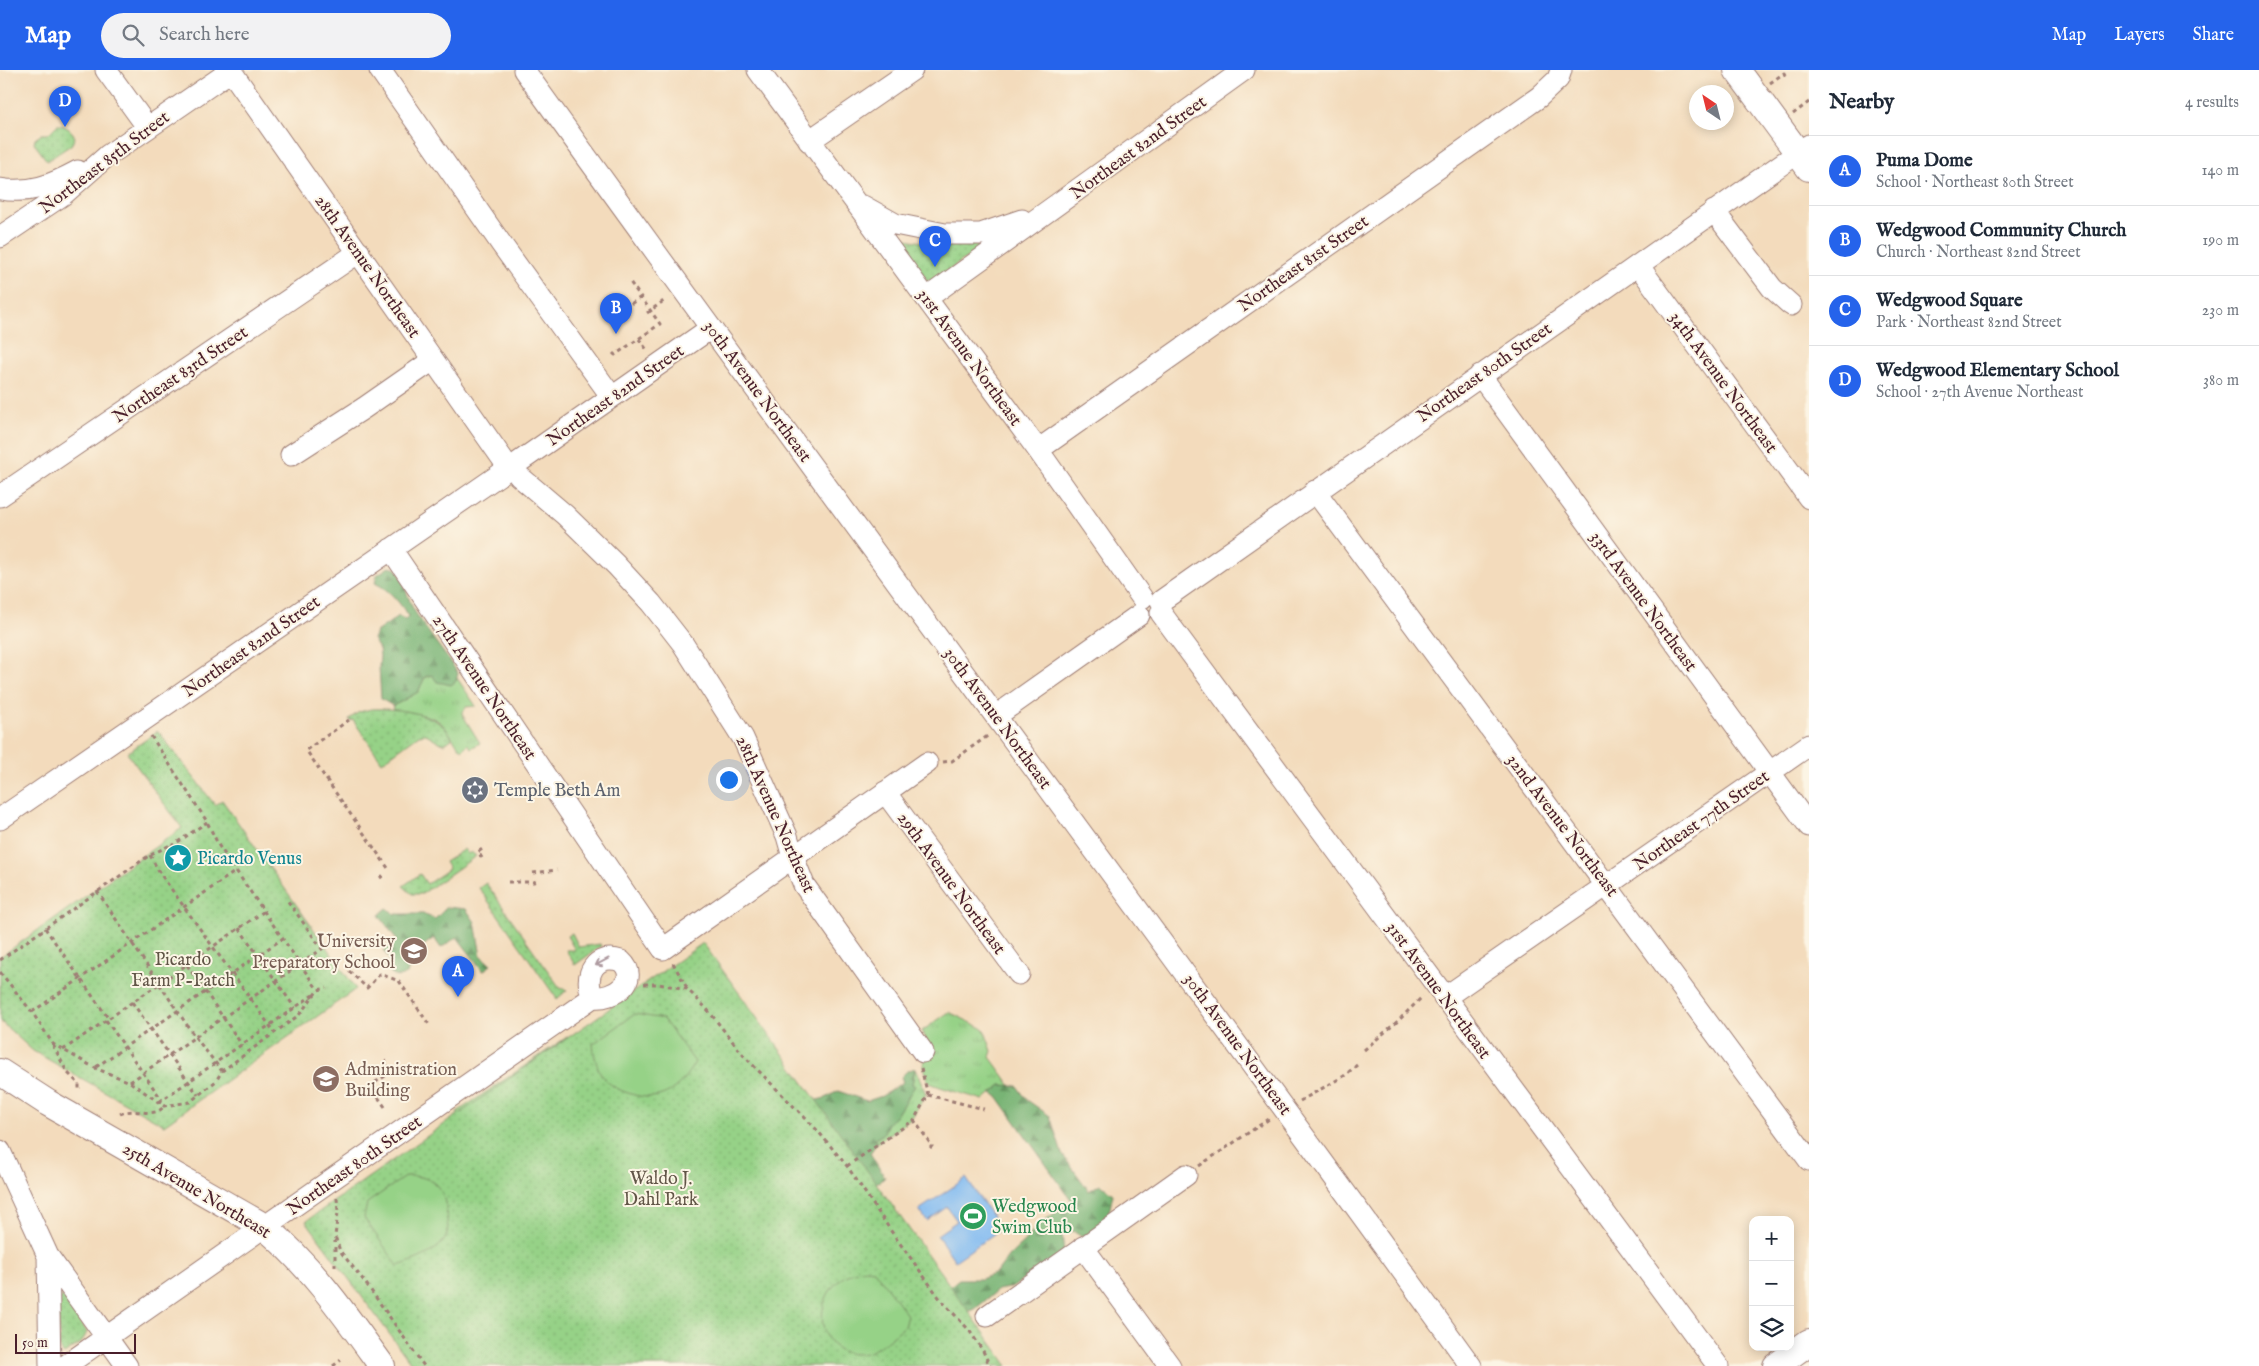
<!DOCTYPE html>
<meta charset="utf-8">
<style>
:root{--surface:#fff;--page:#f2f2f3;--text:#1f2937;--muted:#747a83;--line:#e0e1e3;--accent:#2563eb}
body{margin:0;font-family:"IM FELL English",serif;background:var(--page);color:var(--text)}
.controls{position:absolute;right:15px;bottom:15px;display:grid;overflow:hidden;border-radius:10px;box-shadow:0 2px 12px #0003}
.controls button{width:45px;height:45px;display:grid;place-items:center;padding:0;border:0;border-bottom:1px solid var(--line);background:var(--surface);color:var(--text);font:25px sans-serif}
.compass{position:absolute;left:1689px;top:15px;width:45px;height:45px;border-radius:50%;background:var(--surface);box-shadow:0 2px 12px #0003;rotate:325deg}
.scale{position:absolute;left:15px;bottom:12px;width:121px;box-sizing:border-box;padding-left:5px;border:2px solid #4a1f2b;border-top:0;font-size:14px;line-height:18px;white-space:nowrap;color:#4a1f2b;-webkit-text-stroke:4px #fcf5e5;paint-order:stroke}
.you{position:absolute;left:728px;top:709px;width:18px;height:18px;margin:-12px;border:4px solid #fff;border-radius:50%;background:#1a73e8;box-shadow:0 0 0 8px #1a73e833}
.badge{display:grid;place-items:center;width:32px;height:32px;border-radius:50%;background:var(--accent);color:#fff;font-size:16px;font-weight:700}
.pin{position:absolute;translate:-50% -41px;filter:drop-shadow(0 1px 2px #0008)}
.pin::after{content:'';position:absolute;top:26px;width:18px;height:15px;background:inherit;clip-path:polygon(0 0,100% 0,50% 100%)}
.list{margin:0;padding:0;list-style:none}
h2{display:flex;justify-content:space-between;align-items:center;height:65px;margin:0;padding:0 20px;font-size:21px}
h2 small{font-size:16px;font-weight:400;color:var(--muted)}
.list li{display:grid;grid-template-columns:32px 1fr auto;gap:15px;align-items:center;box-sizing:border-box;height:70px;padding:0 20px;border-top:1px solid var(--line)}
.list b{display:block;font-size:19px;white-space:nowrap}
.list p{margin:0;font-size:16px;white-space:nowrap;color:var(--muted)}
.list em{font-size:16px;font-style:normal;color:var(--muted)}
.icon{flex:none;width:28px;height:28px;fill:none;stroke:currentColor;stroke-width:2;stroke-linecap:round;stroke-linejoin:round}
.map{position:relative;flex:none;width:1809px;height:1296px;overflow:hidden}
header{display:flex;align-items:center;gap:30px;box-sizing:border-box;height:70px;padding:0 25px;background:var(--accent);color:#fff}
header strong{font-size:24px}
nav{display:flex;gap:28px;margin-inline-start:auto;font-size:18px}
.search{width:350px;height:45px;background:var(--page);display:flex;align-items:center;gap:12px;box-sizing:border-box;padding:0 18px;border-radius:28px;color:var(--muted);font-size:19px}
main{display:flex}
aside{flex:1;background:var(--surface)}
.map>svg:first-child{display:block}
</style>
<header>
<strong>Map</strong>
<div class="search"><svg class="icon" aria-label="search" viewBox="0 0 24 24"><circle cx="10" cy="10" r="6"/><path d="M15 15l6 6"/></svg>Search here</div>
<nav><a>Map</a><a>Layers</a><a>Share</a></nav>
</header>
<main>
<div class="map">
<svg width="1809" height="1296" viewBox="0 0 1809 1296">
<defs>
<pattern id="grass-tufts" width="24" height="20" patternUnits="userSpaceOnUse" patternTransform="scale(1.25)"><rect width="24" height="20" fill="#96d287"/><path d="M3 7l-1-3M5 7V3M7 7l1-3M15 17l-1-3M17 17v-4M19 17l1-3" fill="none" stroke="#83b475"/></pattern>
<pattern id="forest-firs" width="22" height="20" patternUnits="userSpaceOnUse" patternTransform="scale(1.25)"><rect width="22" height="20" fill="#78b474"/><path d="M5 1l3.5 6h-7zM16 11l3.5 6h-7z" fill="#64925f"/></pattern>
<pattern id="park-dots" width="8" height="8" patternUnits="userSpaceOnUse" patternTransform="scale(1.25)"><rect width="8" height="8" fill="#96d287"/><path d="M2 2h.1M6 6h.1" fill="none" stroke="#83b475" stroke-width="1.8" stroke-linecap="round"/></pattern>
</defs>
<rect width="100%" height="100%" fill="#fcf5e5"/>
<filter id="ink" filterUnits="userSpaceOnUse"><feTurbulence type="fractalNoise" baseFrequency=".02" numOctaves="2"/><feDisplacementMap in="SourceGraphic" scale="10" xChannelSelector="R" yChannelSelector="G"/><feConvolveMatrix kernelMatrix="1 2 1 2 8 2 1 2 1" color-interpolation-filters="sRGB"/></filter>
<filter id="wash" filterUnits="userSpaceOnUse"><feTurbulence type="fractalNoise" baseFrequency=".0096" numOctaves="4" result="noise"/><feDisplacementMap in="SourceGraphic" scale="20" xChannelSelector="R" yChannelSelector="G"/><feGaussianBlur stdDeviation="1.12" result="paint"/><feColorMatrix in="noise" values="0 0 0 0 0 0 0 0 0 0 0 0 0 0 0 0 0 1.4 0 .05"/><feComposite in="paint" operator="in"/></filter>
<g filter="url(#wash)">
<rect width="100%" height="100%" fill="#f3dbbc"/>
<path fill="url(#grass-tufts)" stroke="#707859" d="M432 605 456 611 457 608 476 636 466 637 462 644 480 673 471 678 468 674 462 680C454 672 450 662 442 654 431 643 407 643 392 640L393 636 418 622 425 607Z
M949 942 984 959 992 981 990 987 1011 1016 1001 1015 983 1030C975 1027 932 1016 929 1012 926 1008 925 998 923 993L931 980 922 961Z
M567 967 570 969 459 1047 457 1042Z
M915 998 926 1024 911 1049 877 1073 875 1069 883 1064 888 1053 895 1047 914 1016 912 1014Z"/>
<path fill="url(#forest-firs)" stroke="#616a50" d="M389 497 397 499C405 513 407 528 415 542 428 563 444 582 458 603L456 611 451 615 437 612 432 605 425 607 418 622 393 636 381 629 379 597 380 586 379 579 373 569 376 562 399 546 405 550 409 547C399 532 391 521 375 513L377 505Z
M447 837 466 839 475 852 481 886 491 895 483 901 457 867 441 878 434 868 413 883 419 892 407 901 408 903C397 911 390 905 384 895L390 890 383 880 397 870 379 845 387 838 395 844H423L435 849Z
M915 998 912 1014 915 1016 895 1047 888 1053 883 1064 875 1069 877 1073 870 1083 885 1108 876 1113 863 1109 802 1033 826 1028 838 1021 867 1031 882 1026 903 1012 901 1007 907 1001Z
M1001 1015 1017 1016 1027 1030 1050 1046 1062 1084 1089 1121 1100 1114 1113 1124C1107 1153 1108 1153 1082 1167L1073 1161 1062 1164 1064 1182 1013 1217 998 1220 975 1239 962 1245 944 1221 959 1209H981L996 1203 1009 1186 1024 1172 1038 1155 1072 1131 997 1026 992 1023Z"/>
<path fill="url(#park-dots)" stroke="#707859" d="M57 55C64 54 74 61 75 68L71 75 47 91 34 73 35 69 42 64H48Z
M907 169 936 175H978L980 178 929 214 900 176 902 171Z
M371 639C395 638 443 642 452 669L443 674 426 664 419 665 382 692 353 650 350 651 349 649 359 642Z
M158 661 215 735 222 730 356 919 164 1055 33 981 0 951V887L182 758 127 683Z
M464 779 468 784 471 782 476 786 422 824H412L403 816 420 804 427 814 449 799 445 792Z
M486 813 560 918 567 920 557 929 479 818Z
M572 863 579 877 600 874 601 876 575 895 566 880H575L567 866Z
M703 873 1008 1296H413L306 1151Z
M61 1227 66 1229 87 1262 82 1272 64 1284 60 1280 58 1231Z"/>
<path fill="#96d287" stroke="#707859" d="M635 944 663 949 695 992C678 1022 659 1035 625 1022 615 1018 608 1014 601 1004 596 995 594 984 593 974Z
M406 1106C437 1105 446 1121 447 1150 448 1155 448 1164 445 1169 435 1184 415 1190 398 1196L364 1148 367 1133Z
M866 1199 874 1200 907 1245 904 1257C893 1265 881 1277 869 1282 865 1284 858 1284 854 1284 809 1281 811 1206 866 1199Z"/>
<path fill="#80baf1" stroke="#656c8e" d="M966 1108 1001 1159 955 1191 937 1165 957 1151 947 1137 927 1151 919 1140Z"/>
</g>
<g filter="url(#ink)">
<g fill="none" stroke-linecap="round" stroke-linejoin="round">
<g stroke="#9e7d74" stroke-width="23">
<path id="minor" d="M106 0 148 58
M380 0 502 175 612 327
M524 0C836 435 1158 862 1471 1296
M758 0 1038 380 1142 528
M231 1 504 391
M809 71 912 0
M0 119C30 124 52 115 78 101
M863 136 895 154 945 164H981L1022 150
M1714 141 1772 218 1791 235
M0 167 64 124 107 86 232 0
M1638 195 1809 428
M927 228 1244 0
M1480 305 1809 756
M1038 380 1539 27 1558 9 1561 0
M291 385 364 338 433 290
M519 392 711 258
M519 406 565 445 616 495 651 533 683 574 743 668 787 766 793 787 804 815 923 982
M1315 421 1809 1090
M0 426 359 182
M391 479 663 879 927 693
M1161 531 1809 75
M1161 543 1718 1296
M996 646 1139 545
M885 722 1019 904
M0 749 502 403
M1444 928 1809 675
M0 1081 48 1186 50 1296
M1083 1177 1170 1296
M48 1186 127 1296
M987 1246 1186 1105
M65 1296 593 927C613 930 642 910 621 891 596 882 582 905 593 927"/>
</g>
<g stroke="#9e7d74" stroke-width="28">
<path id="major" d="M1737 0 1809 98
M0 1002 48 1033 265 1157C312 1197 346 1246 382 1296
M1776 1296 1809 1272"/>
</g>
<path stroke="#9e7d74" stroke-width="3" stroke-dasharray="4 4" stroke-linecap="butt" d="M1770 13 1784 3 1785 5 1787 3
M1793 44 1809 32
M647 243 665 230
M611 247 641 227
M639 269 647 280
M613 283 615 285 660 254 630 212
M349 650 306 680 390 801
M151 666 206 750 219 776 318 920
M943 692 952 691 989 665
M150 785 159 802 275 963
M482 788 478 782 484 778
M533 803 557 800
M380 808 386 803
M508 812H534L538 810
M97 821 195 967 222 1001
M45 858 108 948
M239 858 295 938
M0 890 147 787 168 776 169 778 207 752
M673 893 687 918
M187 895 242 975
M349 901 367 918 380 904 399 911 430 956
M0 902 32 942 53 974 95 998 130 1012 164 1036 190 1032 216 1011 222 1001 299 945 318 920 327 918
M644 914H658L687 919 707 939 744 986 817 1060 847 1096 891 1161 941 1230 969 1260 983 1281 990 1296
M132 932 198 1025
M32 942 236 801
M106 950 162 1030
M53 975 67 1002 79 1014V1021
M63 980 263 842
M1364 980 1398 951 1423 926
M96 997 282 869
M921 998 928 1025 914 1050 932 1076 930 1078
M130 1012 322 879 287 830
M928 1025 984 1039
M1300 1031 1344 1006 1357 995
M159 1032 313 925
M385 1037 370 1016 391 1002 384 992 387 991
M120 1044C135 1036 154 1050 164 1036
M847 1096 914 1050
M1199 1096 1269 1049
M337 1128 338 1142 335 1166 340 1181 365 1212 424 1296
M335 1197V1171
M333 1296 341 1290"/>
<use href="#minor" stroke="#fff" stroke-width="21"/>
<use href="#major" stroke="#fff" stroke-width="26"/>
</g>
<defs><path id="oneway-shaft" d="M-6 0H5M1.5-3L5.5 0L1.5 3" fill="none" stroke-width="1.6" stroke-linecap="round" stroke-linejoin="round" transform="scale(1.25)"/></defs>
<use stroke="#ae9aa0" href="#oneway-shaft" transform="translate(602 892) rotate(152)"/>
</g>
<defs>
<g id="synagogue-disc" transform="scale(1.4375)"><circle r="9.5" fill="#6b7280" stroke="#fcf5e5"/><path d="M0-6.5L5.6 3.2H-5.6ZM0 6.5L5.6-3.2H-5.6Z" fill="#fff"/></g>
<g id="sight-disc" transform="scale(1.4375)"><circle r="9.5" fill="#0f9aa8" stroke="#fcf5e5"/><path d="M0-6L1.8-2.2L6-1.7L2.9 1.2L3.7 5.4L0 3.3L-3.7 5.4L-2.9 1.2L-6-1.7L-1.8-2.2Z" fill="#fff"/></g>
<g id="school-disc" transform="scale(1.4375)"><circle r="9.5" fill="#8d6e63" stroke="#fcf5e5"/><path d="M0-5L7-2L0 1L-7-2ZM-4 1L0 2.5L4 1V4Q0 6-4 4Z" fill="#fff"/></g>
<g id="stadium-disc" transform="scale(1.4375)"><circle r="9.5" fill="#2e9e5b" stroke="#fcf5e5"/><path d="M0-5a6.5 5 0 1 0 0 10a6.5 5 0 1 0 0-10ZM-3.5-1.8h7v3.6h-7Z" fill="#fff"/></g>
</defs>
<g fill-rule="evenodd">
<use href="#synagogue-disc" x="475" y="720"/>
<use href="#sight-disc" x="178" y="788"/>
<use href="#school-disc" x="414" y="881"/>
<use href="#school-disc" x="326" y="1009"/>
<use href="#stadium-disc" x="973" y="1146"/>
</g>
<g text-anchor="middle" stroke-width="4" stroke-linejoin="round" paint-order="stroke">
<g font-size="18" fill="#4a1f2b" stroke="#fcf5e5">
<text transform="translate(1138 77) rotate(-36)" y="6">Northeast 82nd Street</text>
<text transform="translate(104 92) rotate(-37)" y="6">Northeast 85th Street</text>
<text transform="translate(1303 193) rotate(-35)" y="6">Northeast 81st Street</text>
<text transform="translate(368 196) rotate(55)" y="6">28th Avenue Northeast</text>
<text transform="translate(970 287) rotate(54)" y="6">31st Avenue Northeast</text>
<text transform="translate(1484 302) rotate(-35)" y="6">Northeast 80th Street</text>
<text transform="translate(180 304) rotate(-34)" y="6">Northeast 83rd Street</text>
<text transform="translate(1724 312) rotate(54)" y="6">34th Avenue Northeast</text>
<text transform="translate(758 321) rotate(54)" y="6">30th Avenue Northeast</text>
<text transform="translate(615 325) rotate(-35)" y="6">Northeast 82nd Street</text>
<text transform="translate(1644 531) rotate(54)" y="6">33rd Avenue Northeast</text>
<text transform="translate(251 576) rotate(-35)" y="6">Northeast 82nd Street</text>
<text transform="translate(485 617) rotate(56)" y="6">27th Avenue Northeast</text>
<text transform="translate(998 648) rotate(54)" y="6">30th Avenue Northeast</text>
<text transform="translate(776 744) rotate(66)" y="6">28th Avenue Northeast</text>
<text transform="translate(1701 750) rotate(-35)" y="6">Northeast 77th Street</text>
<text transform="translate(1563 755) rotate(53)" y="6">32nd Avenue Northeast</text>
<text transform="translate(952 813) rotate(54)" y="6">29th Avenue Northeast</text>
<text transform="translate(1439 920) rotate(54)" y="6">31st Avenue Northeast</text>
<text transform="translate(1238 974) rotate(54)" y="6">30th Avenue Northeast</text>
<text transform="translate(354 1095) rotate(-35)" y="6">Northeast 80th Street</text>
<text transform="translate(197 1120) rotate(31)" y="6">25th Avenue Northeast</text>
</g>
<g font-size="18" fill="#5b616d" stroke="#fcf5e5" text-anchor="start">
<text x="494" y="726">Temple Beth Am</text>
</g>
<g font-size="18" fill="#0d838f" stroke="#fcf5e5" text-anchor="start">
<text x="197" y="794">Picardo Venus</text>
</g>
<g font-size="18" fill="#785e54" stroke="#fcf5e5" text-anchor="end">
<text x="395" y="877">University<tspan x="395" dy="21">Preparatory School</tspan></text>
<text x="345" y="1005" text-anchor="start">Administration<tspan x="345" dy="21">Building</tspan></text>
</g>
<g font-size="18" fill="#615547" stroke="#fcf5e5">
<text x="183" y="895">Picardo<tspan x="183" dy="21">Farm P-Patch</tspan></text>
<text x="661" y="1114">Waldo J.<tspan x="661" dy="21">Dahl Park</tspan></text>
</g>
<g font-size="18" fill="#27864d" stroke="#fcf5e5" text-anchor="start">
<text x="992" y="1142">Wedgwood<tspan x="992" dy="21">Swim Club</tspan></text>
</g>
</g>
</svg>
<div class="controls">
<button>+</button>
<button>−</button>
<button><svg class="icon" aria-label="layers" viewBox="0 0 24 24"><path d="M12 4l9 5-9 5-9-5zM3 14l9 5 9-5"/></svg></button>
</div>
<svg class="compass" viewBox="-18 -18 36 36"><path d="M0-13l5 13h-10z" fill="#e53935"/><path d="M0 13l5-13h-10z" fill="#747a83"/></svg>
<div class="scale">50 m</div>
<div class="you"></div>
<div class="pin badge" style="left:458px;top:927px">A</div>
<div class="pin badge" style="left:616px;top:264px">B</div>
<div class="pin badge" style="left:935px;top:197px">C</div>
<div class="pin badge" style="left:65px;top:57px">D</div>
</div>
<aside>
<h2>Nearby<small>4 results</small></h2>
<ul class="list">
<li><span class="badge">A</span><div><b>Puma Dome</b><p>School · Northeast 80th Street</p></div><em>140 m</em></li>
<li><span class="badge">B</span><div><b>Wedgwood Community Church</b><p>Church · Northeast 82nd Street</p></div><em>190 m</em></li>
<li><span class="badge">C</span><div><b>Wedgwood Square</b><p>Park · Northeast 82nd Street</p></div><em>230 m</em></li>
<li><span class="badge">D</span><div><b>Wedgwood Elementary School</b><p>School · 27th Avenue Northeast</p></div><em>380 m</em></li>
</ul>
</aside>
</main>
